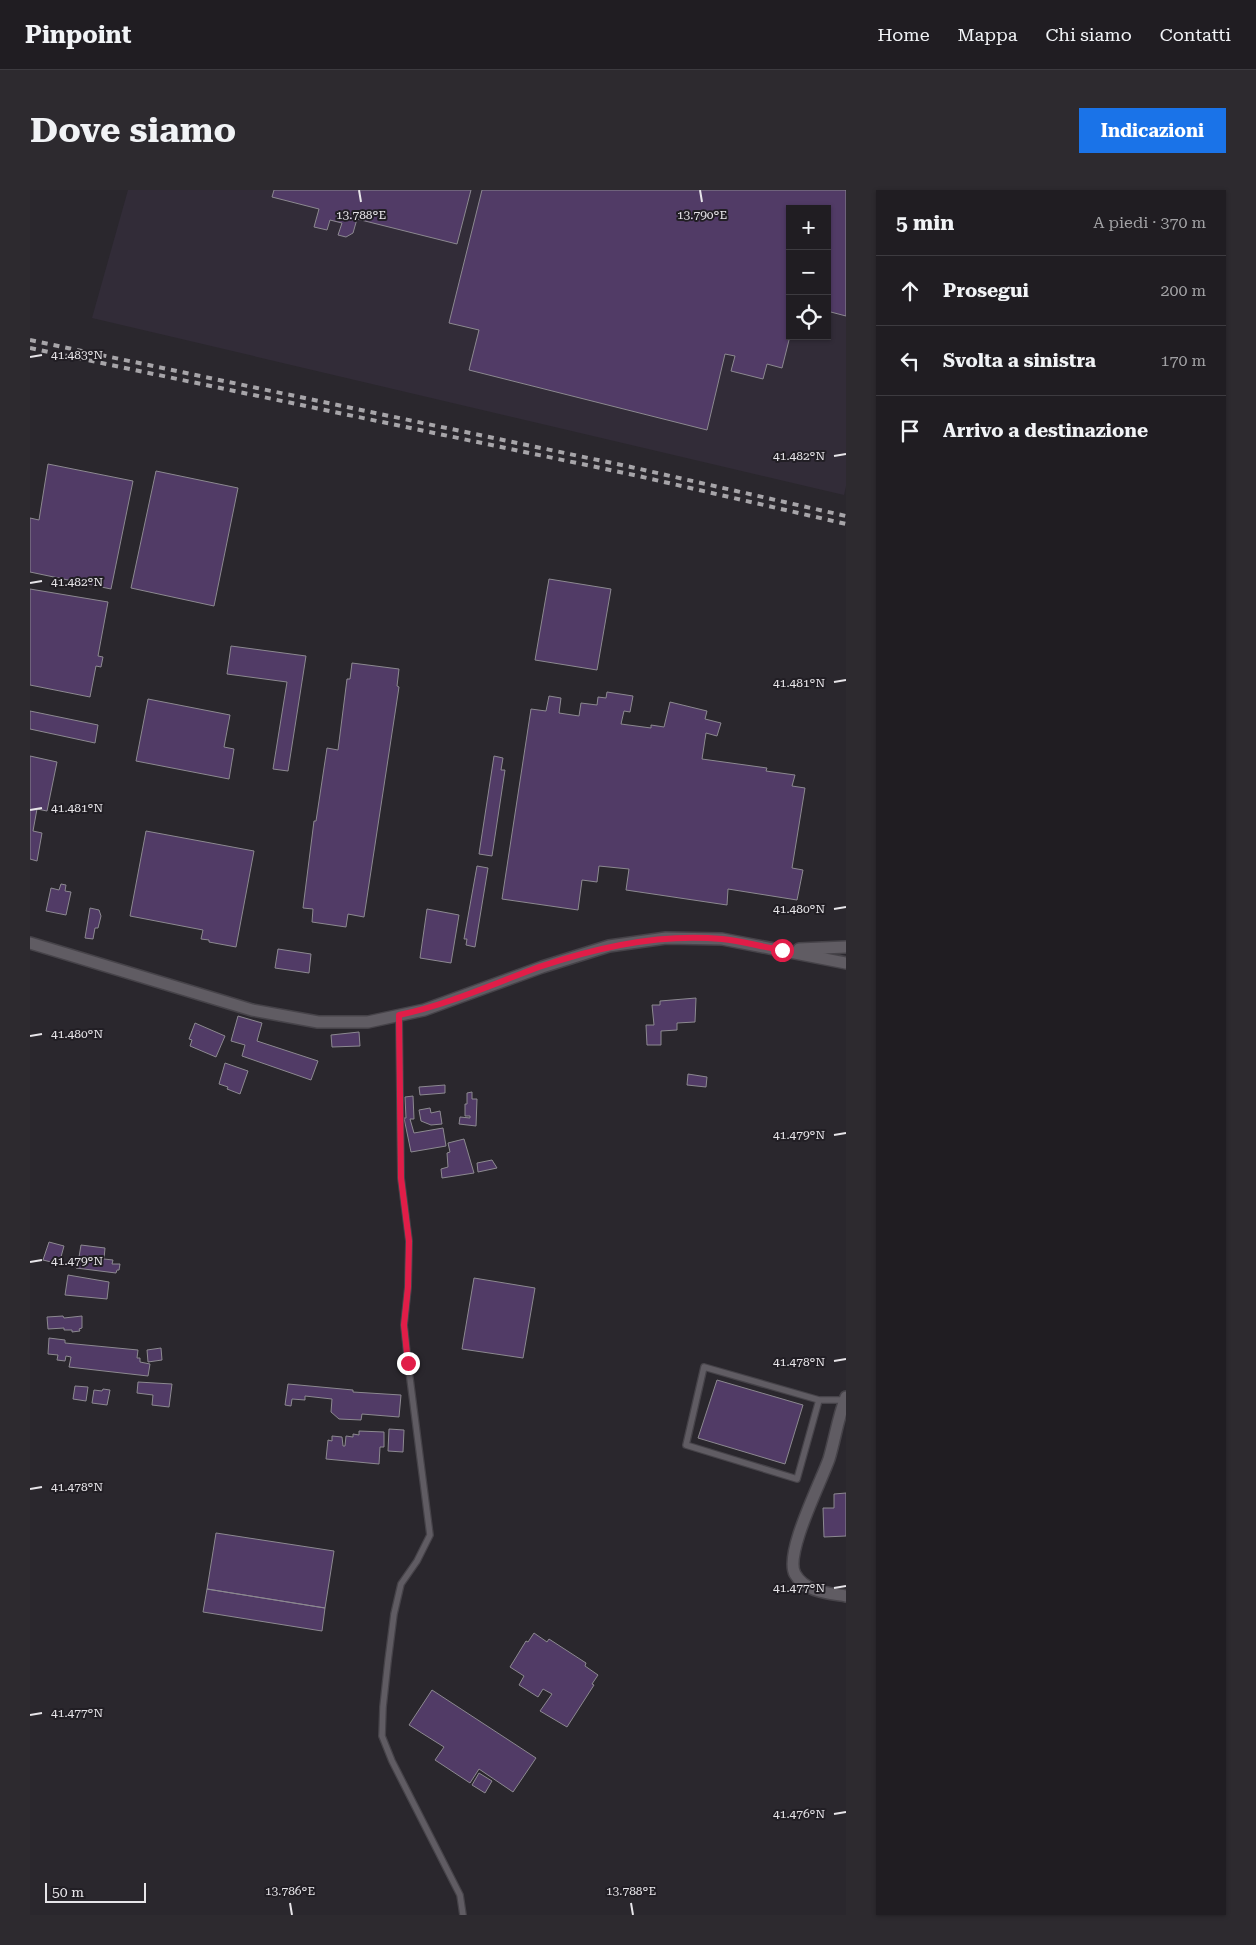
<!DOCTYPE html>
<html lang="it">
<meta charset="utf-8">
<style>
:root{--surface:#201d22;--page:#2d2a2f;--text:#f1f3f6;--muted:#a2a2a5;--line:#3d3b40;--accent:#1a73e8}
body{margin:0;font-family:"Roboto Serif",serif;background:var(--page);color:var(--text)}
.controls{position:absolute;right:15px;top:15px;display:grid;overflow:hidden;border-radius:0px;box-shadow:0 1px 4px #0004}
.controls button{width:45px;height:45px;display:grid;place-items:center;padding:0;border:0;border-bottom:1px solid var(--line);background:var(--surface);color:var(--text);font:25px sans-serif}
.scale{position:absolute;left:15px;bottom:12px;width:101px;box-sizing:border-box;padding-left:5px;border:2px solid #e7e5e9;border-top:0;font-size:14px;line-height:18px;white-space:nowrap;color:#e7e5e9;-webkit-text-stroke:4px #211e24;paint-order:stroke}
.stop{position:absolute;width:15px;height:15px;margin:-11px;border:4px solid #e11d48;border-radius:50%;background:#fff}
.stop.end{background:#e11d48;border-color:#fff;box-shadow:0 1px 5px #0008}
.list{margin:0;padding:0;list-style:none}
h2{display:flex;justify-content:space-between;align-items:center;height:65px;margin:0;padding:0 20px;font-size:21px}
h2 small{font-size:16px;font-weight:400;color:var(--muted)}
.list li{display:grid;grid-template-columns:32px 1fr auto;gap:15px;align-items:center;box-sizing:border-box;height:70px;padding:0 20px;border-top:1px solid var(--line)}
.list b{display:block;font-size:19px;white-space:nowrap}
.list em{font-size:16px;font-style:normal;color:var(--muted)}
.icon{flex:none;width:28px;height:28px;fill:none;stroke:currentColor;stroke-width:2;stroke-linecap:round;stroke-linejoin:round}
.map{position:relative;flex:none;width:816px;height:1725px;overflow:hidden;border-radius:0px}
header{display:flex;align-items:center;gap:30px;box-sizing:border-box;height:70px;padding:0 25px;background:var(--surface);border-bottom:1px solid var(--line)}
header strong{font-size:24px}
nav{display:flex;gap:28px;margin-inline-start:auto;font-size:18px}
.intro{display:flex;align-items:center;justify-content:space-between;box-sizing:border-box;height:120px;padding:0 30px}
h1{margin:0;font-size:35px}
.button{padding:12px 22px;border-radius:0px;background:var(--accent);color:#fff;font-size:18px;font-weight:700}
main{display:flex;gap:30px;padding:0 30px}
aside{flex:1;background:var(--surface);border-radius:0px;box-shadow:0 1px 4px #0004}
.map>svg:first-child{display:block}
</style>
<header>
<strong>Pinpoint</strong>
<nav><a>Home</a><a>Mappa</a><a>Chi siamo</a><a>Contatti</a></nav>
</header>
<div class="intro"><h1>Dove siamo</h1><a class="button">Indicazioni</a></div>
<main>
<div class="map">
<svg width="816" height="1725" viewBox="0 0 816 1725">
<rect width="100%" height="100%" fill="#2a272d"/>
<path fill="#322c38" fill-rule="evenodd" d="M98 0H816V296L814 305 62 128ZM760 19H797V146H760Z"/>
<path fill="#513b66" stroke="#8c8990" d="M244 0H441L427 54 327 29 323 43 316 47 308 45 312 33 300 30 297 40 284 37 289 19 242 7Z
M452 0H816V126L797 121V19H760V146L752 178 737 174 733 189 701 181 705 166 695 164 677 240 439 180 449 140 419 133Z
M18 274 103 291 81 399 0 382V328L9 330Z
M126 281 208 298 184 416 101 398Z
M519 389 581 399 567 480 505 470Z
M0 399 78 412 68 466 73 467 71 477 66 476 60 507 0 495Z
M201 456 276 466 258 581 243 579 257 492 197 484Z
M322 473 369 479 367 496 369 497 334 727 318 724 316 737 282 732 283 719 273 718 284 631H286L297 558 308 560 317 489H320Z
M577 502 603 506 600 522 594 521 591 534 621 538V535L634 537 640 512 677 521 675 529 691 533 687 546 676 543 672 569 737 578 736 581 765 585 762 596 775 598 762 678 773 680 767 710 698 699 697 715 596 700 599 679 569 676 567 692 552 690 548 720 472 709 501 519 516 521 519 506 531 508 529 523 549 526 551 513 567 515 568 507 576 508Z
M118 509 200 525 194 557 204 559 199 589 106 571Z
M0 521 68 535 65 553 0 539Z
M0 566 27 572 17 621 7 619 3 641 12 643 7 671 0 669Z
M464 566 473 568 471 580H475L462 666 449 664Z
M116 641 224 661 206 757 179 752V750L171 749 173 740 100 726Z
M447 676 458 678 445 757 436 755 437 749H434Z
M31 694 36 695 35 701 41 702 36 725 16 721 21 698 29 700Z
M60 718 69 720 71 726 68 738H65L63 749 55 748Z
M397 719 429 725 421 773 390 768Z
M248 759 281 764 279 783 245 778Z
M666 808 665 832 647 833V840L631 841V855H617L616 835H624L622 815H630V811Z
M208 826 232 833 227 851 288 871 281 890 212 866 215 855 201 851Z
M165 833 195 846 186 867 160 856 162 850 159 849Z
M329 842 330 856 302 857 301 845Z
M195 873 218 881 210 904 197 899 198 897 189 894Z
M658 884 677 887 676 897 657 895Z
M415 895V903L390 905 389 897Z
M442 902V909H447L446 936 429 934 430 927 440 928V926H435V914H437V903Z
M383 906 384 929H380L384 943 413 938 416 956 381 962 374 928H376L375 907Z
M400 918 401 923 410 921 412 934 401 935 391 931 389 920Z
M434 949 444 983 412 988 411 979 418 977 417 963 420 962 418 953Z
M462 970 467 978 448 982 447 973Z
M19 1052 34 1056 29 1074 13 1070Z
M51 1055 75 1058 74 1069 83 1070 82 1074H90L89 1080H87L86 1083 46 1078 48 1068 55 1069 49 1067Z
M38 1085 79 1092 77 1109 35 1105Z
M444 1088 505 1098 493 1168 432 1159Z
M33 1126 34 1128 52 1126V1138L49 1139 50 1141 42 1142V1140H34V1138L18 1139 17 1127Z
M19 1148 35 1150V1153L108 1160 107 1168H110V1172L120 1174 118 1186 39 1177 41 1167 36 1166 35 1171 27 1170 28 1165 18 1164Z
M131 1158 132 1170 118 1172 117 1160Z
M687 1190 773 1215 755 1274 668 1248Z
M108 1192 142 1194 139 1217 122 1215 123 1205 107 1203Z
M258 1194 323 1200V1202L371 1205 369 1227 332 1224 331 1230 309 1229 301 1222 302 1209 275 1206V1210L262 1209 261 1216 255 1215Z
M45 1196 58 1197 56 1211 43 1209Z
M73 1199 80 1200 77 1215 62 1213 64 1200 72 1201Z
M359 1239 374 1240 373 1262 358 1261Z
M329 1241 354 1242V1257H350L349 1274 296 1269 298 1250 302 1251V1246L312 1247 313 1256H315L316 1246 323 1247V1244L329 1245Z
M816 1303V1346L794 1347 793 1318H804V1304Z
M186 1343 304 1361 295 1418 177 1399Z
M177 1399 295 1418 292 1441 173 1422Z
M504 1443 517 1452 519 1449 556 1473 555 1476 568 1485 562 1494 564 1495 537 1537 510 1521 522 1504 513 1499 508 1507 489 1495 494 1486 480 1477 496 1451 498 1452Z
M402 1500 506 1568 483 1602 449 1579 440 1593 405 1570 414 1557 379 1535Z
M449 1583 462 1591 455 1603 442 1595Z"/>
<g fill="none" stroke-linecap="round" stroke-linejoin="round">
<g stroke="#464349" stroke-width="8">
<path id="service" d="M369 825 371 988 379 1051 378 1097 374 1135 378 1173 400 1345 387 1371 371 1394 364 1424 358 1471 353 1517 352 1546 362 1571 430 1705 433 1725
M789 1210 767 1289 656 1255 674 1177 789 1210H815"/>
</g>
<g stroke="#464349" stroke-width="14">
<path id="minor" d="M0 753 222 820 288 832H338L394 820 512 777 579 756 636 748 692 749 816 773
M769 759 816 757
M816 1207C808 1227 805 1249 799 1269 791 1292 754 1364 765 1384 775 1402 798 1403 816 1406"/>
</g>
<use href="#service" stroke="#605c63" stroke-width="5.5"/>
<use href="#minor" stroke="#605c63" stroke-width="11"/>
<path stroke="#a7a5a9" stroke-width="4" stroke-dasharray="6 6" stroke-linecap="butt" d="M0 150 601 277 816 326
M0 158 604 285 816 334"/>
</g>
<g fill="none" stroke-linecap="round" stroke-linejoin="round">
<path stroke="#e11d48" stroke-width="6" d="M378 1173 374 1135 378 1097 379 1051 371 988 369 825C417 815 463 794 509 777 567 757 630 743 692 749 712 751 732 757 752 760"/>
</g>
<path fill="none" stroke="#e7e5e9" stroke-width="2" d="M329 0 331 12M670 0 672 12M0 167 12 165M804 266 816 264M0 393 12 391M804 492 816 490M0 620 12 618M804 719 816 717M0 846 12 844M804 945 816 943M0 1072 12 1070M804 1171 816 1169M0 1299 12 1297M804 1398 816 1396M0 1525 12 1523M804 1624 816 1622M260 1713 262 1725M601 1713 603 1725"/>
<g font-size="12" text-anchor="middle" fill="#e7e5e9" stroke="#211e24" stroke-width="4" stroke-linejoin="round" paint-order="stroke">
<text x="331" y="29">13.788°E</text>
<text x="672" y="29">13.790°E</text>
<text x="47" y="169">41.483°N</text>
<text x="769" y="270">41.482°N</text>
<text x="47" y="396">41.482°N</text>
<text x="769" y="497">41.481°N</text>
<text x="47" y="622">41.481°N</text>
<text x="769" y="723">41.480°N</text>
<text x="47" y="848">41.480°N</text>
<text x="769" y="949">41.479°N</text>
<text x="47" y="1075">41.479°N</text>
<text x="769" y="1176">41.478°N</text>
<text x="47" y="1301">41.478°N</text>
<text x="769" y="1402">41.477°N</text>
<text x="47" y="1527">41.477°N</text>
<text x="769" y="1628">41.476°N</text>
<text x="260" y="1705">13.786°E</text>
<text x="601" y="1705">13.788°E</text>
</g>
</svg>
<div class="controls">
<button>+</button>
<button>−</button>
<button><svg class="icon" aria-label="locate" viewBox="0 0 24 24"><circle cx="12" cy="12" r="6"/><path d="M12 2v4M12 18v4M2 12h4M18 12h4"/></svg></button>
</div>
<div class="scale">50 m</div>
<div class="stop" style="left:752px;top:760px"></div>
<div class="stop end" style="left:378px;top:1173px"></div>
</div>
<aside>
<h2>5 min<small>A piedi · 370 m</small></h2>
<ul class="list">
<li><svg class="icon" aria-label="ahead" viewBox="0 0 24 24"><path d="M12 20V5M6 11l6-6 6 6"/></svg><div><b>Prosegui</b></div><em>200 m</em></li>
<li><svg class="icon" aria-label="left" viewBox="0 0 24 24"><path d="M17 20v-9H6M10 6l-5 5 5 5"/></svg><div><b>Svolta a sinistra</b></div><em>170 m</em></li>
<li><svg class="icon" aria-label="arrive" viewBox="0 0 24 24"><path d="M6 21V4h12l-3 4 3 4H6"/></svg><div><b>Arrivo a destinazione</b></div></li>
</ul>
</aside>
</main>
